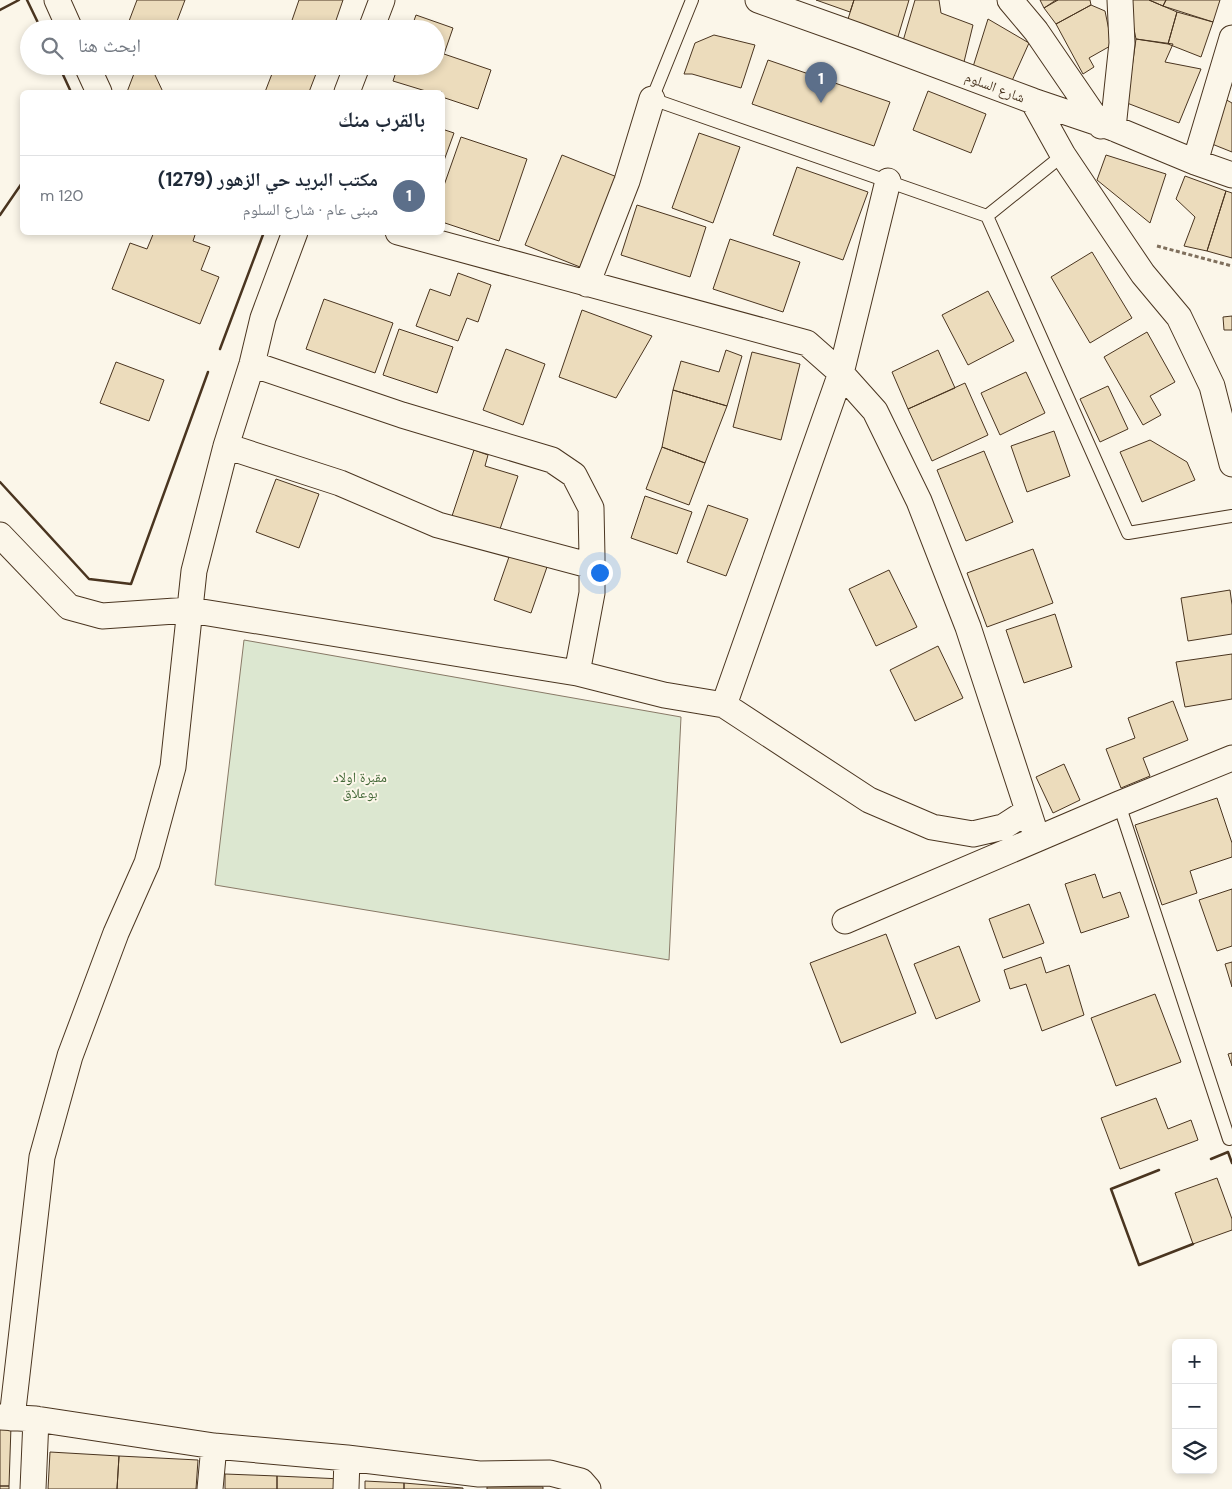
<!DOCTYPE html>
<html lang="ar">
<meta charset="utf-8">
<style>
:root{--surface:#fff;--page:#f6f6f7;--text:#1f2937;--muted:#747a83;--line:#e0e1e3;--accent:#ea580c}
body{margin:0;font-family:"DM Sans","Noto Naskh Arabic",sans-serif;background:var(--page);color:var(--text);direction:rtl}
.controls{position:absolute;right:15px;bottom:15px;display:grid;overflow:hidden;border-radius:8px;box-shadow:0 2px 8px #0003}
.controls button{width:45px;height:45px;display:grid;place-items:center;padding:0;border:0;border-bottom:1px solid var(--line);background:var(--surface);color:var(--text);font:25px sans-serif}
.you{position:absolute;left:599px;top:572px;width:18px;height:18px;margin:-12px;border:4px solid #fff;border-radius:50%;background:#1a73e8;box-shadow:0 0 0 8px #1a73e833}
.badge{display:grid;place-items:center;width:32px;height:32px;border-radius:50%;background:var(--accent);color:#fff;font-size:16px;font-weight:700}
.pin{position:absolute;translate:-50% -41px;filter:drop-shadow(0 1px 2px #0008)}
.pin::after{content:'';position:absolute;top:26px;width:18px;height:15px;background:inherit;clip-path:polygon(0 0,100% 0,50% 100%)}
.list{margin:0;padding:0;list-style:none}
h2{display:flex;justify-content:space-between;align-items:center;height:65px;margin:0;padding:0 20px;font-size:21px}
h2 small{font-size:16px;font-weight:400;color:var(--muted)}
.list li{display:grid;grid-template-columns:32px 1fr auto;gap:15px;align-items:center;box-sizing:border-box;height:80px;padding:0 20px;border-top:1px solid var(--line)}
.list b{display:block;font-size:19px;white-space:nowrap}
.list p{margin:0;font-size:16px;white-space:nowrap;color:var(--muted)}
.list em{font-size:16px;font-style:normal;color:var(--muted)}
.icon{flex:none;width:28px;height:28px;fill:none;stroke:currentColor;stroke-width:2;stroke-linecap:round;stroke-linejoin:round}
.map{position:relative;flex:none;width:1232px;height:1489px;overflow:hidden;direction:ltr}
.search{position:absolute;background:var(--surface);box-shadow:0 2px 8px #0003;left:20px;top:20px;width:425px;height:55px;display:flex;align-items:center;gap:12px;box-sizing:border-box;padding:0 18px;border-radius:28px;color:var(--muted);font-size:19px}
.panel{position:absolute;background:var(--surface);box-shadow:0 2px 8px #0003;left:20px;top:90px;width:425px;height:145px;border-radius:8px;direction:rtl}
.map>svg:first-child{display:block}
</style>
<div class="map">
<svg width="1232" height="1489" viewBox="0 0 1232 1489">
<rect width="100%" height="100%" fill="#fbf6e9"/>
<path fill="#dce7d0" stroke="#887966" d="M244 640 681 717 669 960 215 885Z"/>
<path fill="#ecdcbc" stroke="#4a3520" d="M137 0H185L174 29H126Z
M299 0H343L333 29H289Z
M816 0H854L850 12Z
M854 0H909L897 40 848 19Z
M915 0H939L941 13 973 25 963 66 903 41Z
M1040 0H1058L1044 8Z
M1056 0H1090L1091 5 1056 24 1044 8Z
M1128 0H1149L1177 12 1168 44 1136 39Z
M1149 0H1166L1163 6Z
M1166 0H1220L1213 22 1163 6Z
M1091 5 1105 11 1112 45 1089 58 1094 67 1083 74 1056 24Z
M1177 12 1213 22 1201 57 1168 44Z
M416 15 453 28 444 54 491 70 478 109 442 97V92H429L393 81 398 66H436V29H411Z
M988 19 1029 43 1011 83 972 70Z
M714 35 755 45 741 88 692 74H684L695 43Z
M1136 39 1173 44 1165 62 1201 69 1179 123 1127 103Z
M768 60 890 102 874 146 752 104Z
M124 66H159L155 75 163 92H127L135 71Z
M275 66H319L309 92H265Z
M928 91 986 114 971 153 913 130Z
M1223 98 1232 103V152L1212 144Z
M442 129 454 133 442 166Z
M699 133 740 147 713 223 672 208Z
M461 137 527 159 499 241 442 222V191Z
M562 155 617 177 580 267 525 245Z
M1106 155 1166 174 1150 223 1097 180Z
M797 167 868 192 843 260 773 235Z
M1185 176 1226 191 1207 251 1184 246 1195 217 1176 199Z
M1226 191 1232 193V258L1207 251Z
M637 205 706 227 690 277 621 255Z
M154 232H196L193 241 210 247 201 270 219 277 200 324 112 289 130 243 147 249Z
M730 239 800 262 783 312 713 289Z
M1092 252 1132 318 1090 343 1051 277Z
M458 273 491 285 478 322 467 318 458 341 416 326 430 289 450 296Z
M988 291 1014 341 968 365 942 315Z
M324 299 393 323 375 373 306 349Z
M582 310 652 336 616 398 559 377Z
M1232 316V330H1224L1223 317Z
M399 329 453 347 437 393 383 375Z
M1147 332 1175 382 1150 396 1161 415 1143 425 1104 357Z
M506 349 545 364 523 425 483 410Z
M726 350 742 356 727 406 673 390 681 361 719 372Z
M938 350 955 388 908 409 892 372Z
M752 352 800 364 781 440 733 427Z
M116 362 164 380 149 421 100 403Z
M1026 372 1045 413 1000 435 981 393Z
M965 383 988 435 932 461 908 409Z
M1108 386 1128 429 1100 442 1080 399Z
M673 390 727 406 705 463 662 447Z
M1054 431 1070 476 1027 492 1011 446Z
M1150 440 1187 462 1195 480 1142 502 1120 452Z
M662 447 705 463 689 505 646 489Z
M474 450 488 455 485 466 518 476 499 532 452 516Z
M984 451 1013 522 966 541 937 470Z
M276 479 319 494 299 548 256 532Z
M645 496 692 512 677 554 631 538Z
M708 505 748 519 726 576 687 562Z
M1033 549 1053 603 987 627 967 573Z
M510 554 547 567 531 613 494 600Z
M889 570 917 627 876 646 849 589Z
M1230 590 1232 605V634L1188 641 1181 598Z
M1055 614 1072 667 1024 683 1006 630Z
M938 646 963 698 915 721 890 670Z
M1232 654V699L1185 707 1176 662Z
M1173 701 1188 740 1143 758 1150 776 1121 788 1106 749 1135 738 1128 718Z
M1064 764 1080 800 1053 813 1036 777Z
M1217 798 1232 843V857L1190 871 1197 893 1162 905 1135 825Z
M1095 874 1103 898 1120 892 1129 917 1081 933 1065 884Z
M1232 889V946L1217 951 1199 900Z
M1029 904 1044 943 1003 958 989 919Z
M886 934 916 1013 841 1043 810 963Z
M959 946 980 1001 936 1019 914 964Z
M1041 957 1046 973 1069 965 1084 1015 1042 1031 1026 984 1010 989 1004 970Z
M1232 962V987L1225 964Z
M1155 994 1181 1062 1116 1086 1091 1018Z
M1232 1053V1066L1228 1054Z
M1156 1098 1168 1129 1191 1120 1198 1140 1120 1169 1101 1118Z
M1217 1178 1232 1219V1230L1193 1244 1175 1193Z
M0 1426H11L9 1486H0Z
M50 1452 119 1456 117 1489H48Z
M119 1456 198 1460 196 1489H117Z
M225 1474 277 1476V1489H225Z
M277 1476 342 1479V1489H277Z
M365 1481 404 1483V1489H365Z
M404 1483 463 1488V1489H404Z
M0 1486H9V1489H0Z
M487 1487H543V1489H487Z"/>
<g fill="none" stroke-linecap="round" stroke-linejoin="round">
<g stroke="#4a3520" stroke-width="14">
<path id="lane" d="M692 0 652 99 987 216
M1063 155 987 216 1128 533 1232 516
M1119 804 1229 1139"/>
</g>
<g stroke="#4a3520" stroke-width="27">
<path id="street" d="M57 0 70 29
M758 0 859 36 1033 101 1113 128 1195 162 1232 175
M1010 0 1036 31 1101 126
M371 29 382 0
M87 66 99 92
M347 92 357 66
M1033 101 1063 155 1124 246 1143 274 1179 317 1212 386 1232 464
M1113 128 1122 43 1120 0
M1195 162 1232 38
M398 232 807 343 841 373 875 411 919 501 968 627 1037 838
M587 284 627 181 652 99
M252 364 402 415 552 460 574 475 591 508 592 556V593L577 673 664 695 724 705 869 800 932 827 973 834 1003 827 1028 811
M226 446 340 483 438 525 592 566
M0 535 69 607 102 616 190 610 577 673
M724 705 841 373 888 181
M845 921 1119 804 1232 758
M0 1417 36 1419 214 1446 347 1458 479 1474 550 1473 581 1481 588 1489
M12 1418 42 1157 70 1056 116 933 147 863 173 767 194 571 226 446 252 364 263 318 295 232
M33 1489 36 1419
M210 1489 214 1446
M346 1489 347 1458"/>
</g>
<path stroke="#7f6f5c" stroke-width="3" stroke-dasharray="4 2.5" stroke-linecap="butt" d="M1157 246 1232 266"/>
<use href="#lane" stroke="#fbf6e9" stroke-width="12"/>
<use href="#street" stroke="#fbf6e9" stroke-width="25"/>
<path stroke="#4a3520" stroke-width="2.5" d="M27 0 41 29
M0 10 19 0
M59 66 71 92
M0 215 22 183
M220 349 264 232
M0 482 89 579 131 584 208 372
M1211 1159 1228 1152 1232 1163
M1159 1170 1111 1189 1139 1265 1193 1244"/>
</g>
<g text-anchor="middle" stroke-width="4" stroke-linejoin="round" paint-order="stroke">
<g font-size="14" fill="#4a3520" stroke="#fbf6e9">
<text transform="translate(995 87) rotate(21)" y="5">شارع السلوم</text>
</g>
<g font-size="14" fill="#436837" stroke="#fbf6e9">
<text x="360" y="782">مقبرة اولاد<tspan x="360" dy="16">بوعلاق</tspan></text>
</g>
</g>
</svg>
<div class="controls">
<button>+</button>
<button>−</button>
<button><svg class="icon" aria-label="layers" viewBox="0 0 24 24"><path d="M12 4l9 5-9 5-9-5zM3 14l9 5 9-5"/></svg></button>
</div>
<div class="you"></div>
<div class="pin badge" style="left:821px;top:103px;background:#5c6f8a">1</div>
<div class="search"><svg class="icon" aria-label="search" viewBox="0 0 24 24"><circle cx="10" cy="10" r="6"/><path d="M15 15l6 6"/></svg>ابحث هنا</div>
<section class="panel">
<h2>بالقرب منك<small></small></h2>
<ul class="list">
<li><span class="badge" style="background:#5c6f8a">1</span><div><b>مكتب البريد حي الزهور (1279)</b><p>مبنى عام · شارع السلوم</p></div><em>120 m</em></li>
</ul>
</section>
</div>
